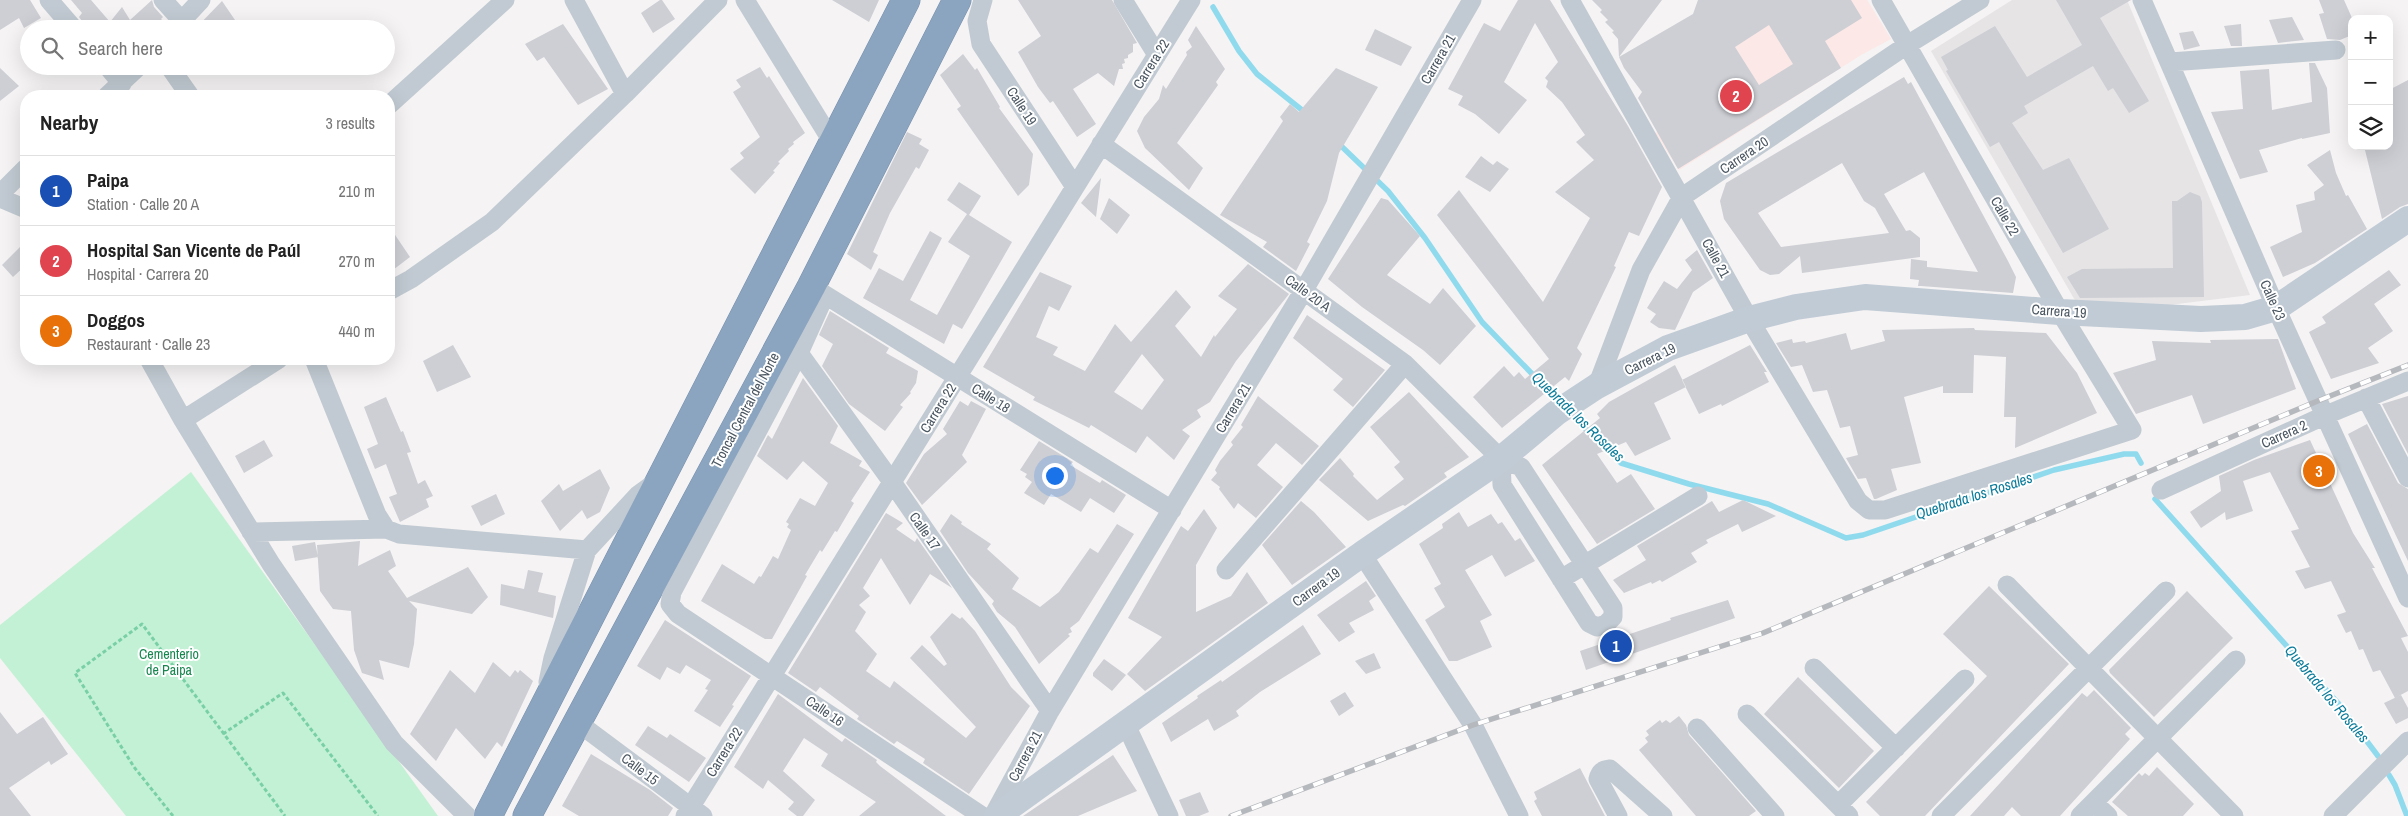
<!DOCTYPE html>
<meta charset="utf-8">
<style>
:root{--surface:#fff;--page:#f6f6f6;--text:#222;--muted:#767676;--line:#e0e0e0;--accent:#1a73e8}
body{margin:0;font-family:"Archivo Narrow",sans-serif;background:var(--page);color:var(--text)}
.controls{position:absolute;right:15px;top:15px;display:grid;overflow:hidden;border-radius:10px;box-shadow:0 5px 20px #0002}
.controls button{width:45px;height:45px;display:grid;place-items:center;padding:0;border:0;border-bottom:1px solid var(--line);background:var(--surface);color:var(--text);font:25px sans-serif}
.you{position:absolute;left:1054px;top:475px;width:18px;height:18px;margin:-12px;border:4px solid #fff;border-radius:50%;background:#1a73e8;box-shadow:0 0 0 8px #1a73e833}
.badge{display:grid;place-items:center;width:32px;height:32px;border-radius:50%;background:var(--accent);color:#fff;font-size:16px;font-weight:700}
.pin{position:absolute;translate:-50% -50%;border:2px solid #fff;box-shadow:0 1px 5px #0006}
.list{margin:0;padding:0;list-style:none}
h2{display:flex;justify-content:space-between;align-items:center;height:65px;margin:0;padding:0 20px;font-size:21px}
h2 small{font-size:16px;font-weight:400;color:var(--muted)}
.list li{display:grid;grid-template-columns:32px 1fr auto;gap:15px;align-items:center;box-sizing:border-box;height:70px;padding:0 20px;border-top:1px solid var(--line)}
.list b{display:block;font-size:19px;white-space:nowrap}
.list p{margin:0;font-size:16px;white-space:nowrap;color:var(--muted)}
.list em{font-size:16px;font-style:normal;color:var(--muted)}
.icon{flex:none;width:28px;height:28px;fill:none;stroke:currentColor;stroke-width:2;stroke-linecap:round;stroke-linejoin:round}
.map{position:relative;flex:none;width:2408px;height:816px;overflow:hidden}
.search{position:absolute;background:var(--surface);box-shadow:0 5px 20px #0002;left:20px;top:20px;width:375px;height:55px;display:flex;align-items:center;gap:12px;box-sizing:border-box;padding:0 18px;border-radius:28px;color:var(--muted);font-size:19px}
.panel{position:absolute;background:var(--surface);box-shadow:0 5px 20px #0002;left:20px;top:90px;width:375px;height:275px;border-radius:20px}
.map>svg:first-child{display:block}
</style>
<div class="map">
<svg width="2408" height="816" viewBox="0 0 2408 816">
<rect width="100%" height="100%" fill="#f5f3f3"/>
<path fill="#e6e4e5" d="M2012 0H2127L2250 295 2161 306 2076 302 1931 51Z"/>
<path fill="#fce8e6" d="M1731 0H1867L1891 39 1861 55 1679 170 1655 133 1663 129Z"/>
<path fill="#c3f1d5" d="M191 472 438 816H126L0 658V625Z"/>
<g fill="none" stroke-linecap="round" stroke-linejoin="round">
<path stroke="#90daee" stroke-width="5.5" d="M1213 7 1239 51 1257 74 1307 114
M1337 142 1388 191 1425 238 1482 322 1537 379
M1543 386 1559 402
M1569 413 1591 434
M1603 446 1621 463 1689 484 1768 504 1846 538 1863 535 2054 470 2124 454H2136L2141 463
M2155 499 2338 703 2378 756
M2389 775 2395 785 2407 816"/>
</g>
<path fill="#cdcfd5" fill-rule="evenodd" d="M0 0H30L41 18 24 28 19 18 0 30Z
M71 0H91L110 22 122 7 130 20 152 0 154 7 163 17 161 19 165 23 163 29H88L79 17 82 13Z
M660 0H662L675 19 653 33 641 13Z
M832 0H879L869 22Z
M1018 0H1112L1137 43 1133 44V52L1128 55V58L1124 59 1125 63 1122 64 1123 69H1119L1114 86 1098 73 1073 89 1096 124 1077 137 1053 101 1050 103 1038 87 1018 52 1041 36Z
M1518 0H1550L1628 126 1662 187 1639 236 1629 232 1614 266 1616 267 1577 348 1582 354 1569 381 1565 377 1502 428 1473 397 1504 366 1514 377 1519 372 1525 379 1549 359 1437 215 1459 190 1543 302 1590 218 1555 192 1594 160 1576 142 1585 135 1562 102 1546 87 1548 81 1545 78 1558 62 1535 23 1504 82 1527 100 1499 134 1475 114 1458 105 1463 96 1448 89 1484 23 1500 31Z
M1592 0H1662L1619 57 1618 39 1612 32 1614 31 1605 22 1608 20 1600 12 1602 10Z
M1698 0H1851L1862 18 1825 41 1841 68 1678 169 1638 98 1642 92 1624 68 1619 57 1693 14ZM1769 25 1793 64 1759 85 1735 47Z
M2056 0H2131L2100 18 2149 101 2129 113 2113 88 2108 91 2093 66 2024 106 2028 113 2012 123 2043 170 2069 158 2109 229 2063 253 1999 142 1990 147 1946 71 1948 70 1941 57 1995 26 2027 77 2082 45Z
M2319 0H2344L2352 18V35L2340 40 2327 39 2319 14 2324 13Z
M222 1 235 20 226 29H195Z
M2292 17 2304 40 2278 43 2269 20Z
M563 24 608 89 578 105 544 57 537 61 525 44Z
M2241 24 2242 46H2231L2224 26Z
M1196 26 1225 69 1216 82 1218 85 1177 143 1203 168 1189 190 1145 148 1137 131 1144 117 1159 99 1163 85 1166 89 1187 55 1186 52 1192 47 1188 40Z
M1375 29 1412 47 1401 66 1365 50Z
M2193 31 2200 46 2184 50 2179 33Z
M963 54 975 70 977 68 1000 107 999 108 1033 154 1029 185 1018 196 957 109 961 106 940 75Z
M2309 63H2315L2327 88 2330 133 2302 139V138L2259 150 2268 172 2240 179 2211 112 2243 109 2240 71 2269 69 2272 110 2312 102Z
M760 67 767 78 769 76 805 133 793 142 794 144 788 149 789 151 778 162 780 163 773 171 775 172 755 194 730 169 744 158 740 153 760 137 733 92 741 87 736 80Z
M0 68 19 86 0 101Z
M1336 68 1378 87 1339 153 1327 201 1307 242 1310 244 1296 271 1263 247 1267 242 1220 215 1283 121 1280 117 1290 104 1299 112Z
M1904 77 1908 84 1911 82 2008 261 2016 277 2013 293 1921 286H1918L1919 280 1910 279 1911 259 1927 261V267L1978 272 1924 172 1884 194 1906 231 1910 230 1920 238V257L1802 273 1800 256 1779 274 1770 275 1760 270 1724 219 1720 201 1726 183ZM1842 163 1864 201 1875 208 1889 233 1781 247 1758 213Z
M2408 80V204L2400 207 2382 219 2364 146H2389V90Z
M907 132 922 139 919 144 929 150 919 169 916 167 890 213 873 252 878 255 871 270 847 254Z
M2330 150 2336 173 2346 196 2348 195 2367 229 2315 263 2283 277 2270 247 2302 232 2296 205 2315 200 2314 192 2324 185 2307 165Z
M1481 156 1493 165 1497 161 1509 169 1490 192 1465 177Z
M1101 178 1096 217 1081 203Z
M959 182 981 196 969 215 1012 242 962 329 953 324 944 344 863 298 879 268 903 281 930 231 942 238 910 300 937 315 970 256 948 242 967 214 947 200Z
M2190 192 2200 196 2202 202 2204 297 2080 298 2067 277 2082 269 2173 268 2172 201H2177Z
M1109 198 1130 215 1117 234 1100 219Z
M1381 198 1388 200 1420 236 1387 275 1430 304 1443 288 1476 326 1440 365 1423 350 1362 307 1328 279Z
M389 226 410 257 389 273Z
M26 241V265L13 277 2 265Z
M1697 250 1713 278 1693 292 1675 330 1659 328 1650 322 1656 314 1647 308 1664 281 1677 289 1692 270 1685 260Z
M1248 264 1289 294 1236 361 1210 402 1197 410 1201 417 1182 430 1190 436 1174 460 1147 436 1136 453 1091 425 1089 428 1033 400 1035 397 983 367 1040 272 1072 286 1059 311 1049 306 1036 337 1058 347 1053 355 1085 371 1115 324 1131 342 1176 290 1191 307 1175 326 1201 357 1214 335 1215 337 1237 309 1218 296ZM1142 354 1164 380 1142 410 1114 392Z
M2389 270 2401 285 2374 304 2393 331 2368 348 2379 363 2331 379 2309 332 2326 323 2322 317Z
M830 311 889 348 886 353 918 371 916 383 910 392 911 393 900 405 903 407 885 431 849 404 822 366 833 344 819 335Z
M1307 315 1385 370 1353 407 1333 390 1343 379 1293 338Z
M1974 328 1975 330 2046 333 2077 373 2097 413 2015 448 2016 417H2004L2006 357 1974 355 1973 393H1943V386L1904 397 1921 463 1891 469 1897 490 1876 499H1874L1866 478 1858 479 1846 458 1858 455 1850 426 1840 428 1827 390 1813 392 1802 365 1791 367 1776 343 1792 339 1793 343 1805 341 1806 343 1846 333 1851 350 1885 341 1882 330Z
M2278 339 2296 389 2203 424 2192 395 2136 414 2113 373 2156 360 2152 341 2211 343 2210 340Z
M453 345 471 377 437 392 423 361Z
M1750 345 1767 372H1764L1769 382 1722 406 1721 404 1699 414 1682 380Z
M1675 365 1686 387 1654 403 1671 439 1635 456 1626 442 1597 454 1617 483 1631 474 1655 509 1597 544 1542 465 1600 418 1597 414 1609 402Z
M803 378 838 426 830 443 862 461 859 466 870 472 851 501 854 503 837 532 835 531 822 552 820 550 805 575 807 576 772 639H765L701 601 722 564 754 584 759 576 761 577 773 556 778 559 791 530 787 527 789 524 786 522 800 498 815 506 828 483 803 461 787 480 757 456 768 435 772 439Z
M1409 392 1469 457 1444 473 1447 477 1405 506 1403 505 1368 521 1319 480 1340 458 1354 474 1353 476 1377 500 1404 479 1394 467 1400 462 1370 427Z
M1258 396 1319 446 1302 465 1276 443 1257 465 1283 487 1256 518 1238 503 1234 509 1219 489 1220 487 1211 480 1217 473 1215 470 1220 461 1233 445 1231 442 1243 427 1241 425Z
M2408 396V454L2382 404Z
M386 397 401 432 403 431 411 452 407 453 418 484 425 480 433 496 426 499 429 507 400 522 389 497 397 494 386 464 375 469 367 449 378 444 364 407Z
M960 401 968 406 971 401 986 409 962 455 967 462 922 505 906 483 924 454 947 434 943 429Z
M2367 424 2398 483 2408 489V561L2348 434Z
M264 440 273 456 244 473 235 456Z
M2310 440 2353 533 2375 568H2372L2408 636 2401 638 2408 652V691L2395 698 2380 670 2373 672 2363 649 2359 650 2351 631 2346 633 2337 615 2346 612 2331 581 2305 589 2295 571 2310 567 2291 531 2299 529 2270 472 2243 481 2253 511 2226 520 2225 512 2201 528 2190 512 2221 491 2219 476 2254 460Z
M1039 441 1073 462 1070 465 1100 483 1102 480 1126 495 1114 513 1090 498 1081 512 1051 494 1044 505 1024 493 1032 482 1025 477 1027 474 1020 470Z
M600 469 610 488 600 512 587 519 582 510 560 531 541 501 559 484 563 491Z
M496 494 505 514 481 526 471 506Z
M1743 500 1776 516 1742 532 1738 524 1706 540 1708 543 1691 553 1697 562 1662 582 1660 580 1652 584 1651 582 1624 593 1613 580 1646 560 1637 546 1712 501 1719 512Z
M1301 501 1314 512 1346 547 1292 585 1262 545Z
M1204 509 1217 528 1196 565V612L1231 596 1247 572 1268 603 1145 691 1127 674 1162 637 1128 618 1181 526 1188 531Z
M1459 512 1468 527 1491 514 1498 524 1502 522 1515 541 1520 538 1535 561 1505 577 1492 555 1465 570 1492 615 1480 621 1492 647 1457 661H1449L1425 620 1445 607 1434 588 1441 584 1419 544 1443 528 1442 524Z
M886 513 903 523 896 529 915 542 917 538 952 588 930 574 910 605 881 558 863 588 870 596 859 605 866 612 855 631 877 654 866 671 890 688 894 681 966 738 976 727 910 658 922 645 944 666 947 664 930 637 952 613 960 619 962 617 975 631 1011 687 1030 706 969 794 923 763 925 759 897 741 894 744 857 719 859 716 820 687 816 692 788 673Z
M951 514 962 522 961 524 991 544 987 549 1019 578 1012 589 1040 607 1059 592 1090 548 1098 553 1117 524 1134 534 1079 621 1070 628 1072 632 1068 634 1070 636 1039 664 1015 627 997 612 992 604 994 601 968 573 940 531Z
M360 541 358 566 390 550 396 566 388 571 407 598 468 567 488 597 472 614 409 601 417 609 414 644 409 668 379 660 384 680 362 673 354 650 351 611 333 609 320 591 317 545Z
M315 542 318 557 295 561 292 546Z
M528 570 543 573 538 592 556 596 553 618 500 605 501 584 524 589Z
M1366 581 1376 596 1369 601 1374 610 1349 623 1355 632 1339 642 1317 615Z
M1989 586 2069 664 1925 816H1880L1866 802 1987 676 1943 634Z
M2187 591 2233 638 2154 717 2110 673 2109 670Z
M1728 600 1735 618 1586 670 1580 651 1671 620 1670 618Z
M665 620 751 676 732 705 734 706 720 727 694 711 708 690 705 689 711 680 686 665 680 674 667 667 660 680 637 666Z
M1303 625 1321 654 1260 692 1236 711 1239 716 1214 731 1208 719 1171 742 1162 723 1198 698 1197 696 1221 680 1222 682Z
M1374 653 1381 668 1366 674 1355 661Z
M1104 659 1126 675 1112 691 1093 676V673Z
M493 662 510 677 515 670 518 673 520 670 533 681 502 747 497 742 485 759 456 728 436 761 410 734 450 670 475 693Z
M1798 677 1874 751 1839 788 1764 714Z
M2094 690 2131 728 2125 734 2130 739 2060 816H2021L2012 807 2004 816H1970L2082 693 2087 697Z
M1345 692 1354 706 1339 716 1330 701Z
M778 694 842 742 845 738 877 760 876 762 880 766 946 816H859L876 802 821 766 828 754 804 738 783 771 815 800 803 816H797L788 809 794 802 768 780 763 789 734 767Z
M2401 695 2408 708V718L2396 724 2384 703Z
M0 712 17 734 43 717 68 754 51 765 49 761 9 788 31 816H0Z
M1679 716 1686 725 1689 735 1756 811 1749 816H1696L1639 750 1648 742 1645 738 1649 735 1646 731 1660 720 1662 723 1666 720 1670 723Z
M648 726 667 738 670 734 706 758 689 782 635 745Z
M591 754 650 790 673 808 668 816H579L562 806Z
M1113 755 1137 791 1078 816H1023Z
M2157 767 2194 804 2183 816H2128L2112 802 2139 773 2142 776 2145 773 2149 776Z
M1580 768 1605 816H1542L1534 801 1537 799 1534 792Z
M1200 792 1209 812 1199 816H1186L1179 800Z"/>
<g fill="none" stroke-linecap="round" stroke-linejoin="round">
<g stroke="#7690ad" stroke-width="29">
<path id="highway" d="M488 816 906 0
M527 816 811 287 957 0"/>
</g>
<path stroke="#7ad0a6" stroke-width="3" stroke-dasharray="4 2.5" stroke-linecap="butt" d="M223 734 283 693 378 816
M173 816 134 767 75 673 142 624 285 816"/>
<path stroke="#c1cad2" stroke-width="19" d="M49 0 74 29
M163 0 182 21
M574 0 625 94
M745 0 833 143
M983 0 977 21 981 44 1075 187
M1123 0 1157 55
M1570 0 1749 319 1858 501 1869 510H1885L2132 430 2060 312 1881 0
M2142 0 2276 308 2408 598
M174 29 201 0
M2170 62 2336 50
M107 66 122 84
M169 66 190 96
M107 96 139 66
M389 105 505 0
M1101 144 1405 364 1501 459 1521 467 1613 608V617L1606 624 1597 627 1589 623 1502 485 1501 459
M0 194 26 168
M0 198 26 209
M814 288 1172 510
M389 291 411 279 492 222 625 94 718 0
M825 295 799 353 672 592 670 604 678 614 982 816
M799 353 892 482 1050 711
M149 359 183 420 271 564 394 743 467 816
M314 359 377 515 386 529
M1597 386 1641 270 1682 197 1907 45 1980 0
M2366 398 2408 478
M183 420 279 359
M2161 490 2326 415 2408 381
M251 532 386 529 399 534 587 550
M1362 554 1473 725 1519 816
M1226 570 1405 364
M1561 579 1698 496
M2007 585 2234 816
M1814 668 1896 748
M548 682 553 658 587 550 638 495 656 482
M1747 714 1849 816
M577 722 703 816
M1126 725 1169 816
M1697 728 1775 816
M2094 803 2108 816
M1838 805 1965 679
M685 816 1191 0
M993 816 1050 711 1304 290 1472 0
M1618 816 1598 779C1600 772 1602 770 1610 769L1663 816
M1941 816 2166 591
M2080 816 2236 660
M2333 816 2408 741"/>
<path stroke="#c1cbd6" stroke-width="26" d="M997 816 1362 554 1501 459 1556 413 1597 386 1668 348 1749 319 1796 307 1865 297 2060 312 2201 319 2245 317 2276 308 2408 219"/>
<use href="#highway" stroke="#8ba5c1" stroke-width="28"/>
<g stroke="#b5b8bd" stroke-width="5.5">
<path id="rail" d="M1231 816 1473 725 1763 633 2320 400 2408 365"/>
</g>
<use href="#rail" stroke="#fff" stroke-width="4" stroke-dasharray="11" stroke-linecap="butt"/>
</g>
<g text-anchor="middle" stroke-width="4" stroke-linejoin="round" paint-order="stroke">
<g font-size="14" fill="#4a5661" stroke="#fff">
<text transform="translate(1438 59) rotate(-60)" y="5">Carrera 21</text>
<text transform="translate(1151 64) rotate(-58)" y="5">Carrera 22</text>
<text transform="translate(1022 106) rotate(57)" y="5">Calle 19</text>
<text transform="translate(1744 155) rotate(-34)" y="5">Carrera 20</text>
<text transform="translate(2005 216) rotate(60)" y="5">Calle 22</text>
<text transform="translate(1716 258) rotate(61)" y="5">Calle 21</text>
<text transform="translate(1308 293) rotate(36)" y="5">Calle 20 A</text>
<text transform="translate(2273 300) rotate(66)" y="5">Calle 23</text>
<text transform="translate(2059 311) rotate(4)" y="5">Carrera 19</text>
<text transform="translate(1650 359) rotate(-26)" y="5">Carrera 19</text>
<text transform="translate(991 398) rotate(32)" y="5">Calle 18</text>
<text transform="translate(938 408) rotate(-58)" y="5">Carrera 22</text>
<text transform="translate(1233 408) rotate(-59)" y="5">Carrera 21</text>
<text transform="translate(745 410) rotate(-62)" y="5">Troncal Central del Norte</text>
<text transform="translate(2284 434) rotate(-24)" y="5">Carrera 2</text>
<text transform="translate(925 531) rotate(55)" y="5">Calle 17</text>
<text transform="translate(1316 587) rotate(-36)" y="5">Carrera 19</text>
<text transform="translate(825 711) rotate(34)" y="5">Calle 16</text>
<text transform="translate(724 752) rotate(-58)" y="5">Carrera 22</text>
<text transform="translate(1025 756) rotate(-62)" y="5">Carrera 21</text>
<text transform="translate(640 769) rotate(37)" y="5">Calle 15</text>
</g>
<g font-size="14" fill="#17864f" stroke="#fff">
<text x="169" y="659">Cementerio<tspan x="169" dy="16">de Paipa</tspan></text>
</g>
<g font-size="15" font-style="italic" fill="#0c7c9b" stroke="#fff">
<text transform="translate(1578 417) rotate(44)" y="5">Quebrada los Rosales</text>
<text transform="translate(1974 496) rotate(-18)" y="5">Quebrada los Rosales</text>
<text transform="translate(2327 694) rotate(50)" y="5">Quebrada los Rosales</text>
</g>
</g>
</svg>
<div class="controls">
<button>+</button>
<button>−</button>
<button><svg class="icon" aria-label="layers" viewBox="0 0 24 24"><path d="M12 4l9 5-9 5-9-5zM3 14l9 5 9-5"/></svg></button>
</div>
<div class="you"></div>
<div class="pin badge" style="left:1616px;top:646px;background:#1a4fb4">1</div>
<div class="pin badge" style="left:1736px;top:96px;background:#e0444e">2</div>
<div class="pin badge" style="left:2319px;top:471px;background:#e8710a">3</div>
<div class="search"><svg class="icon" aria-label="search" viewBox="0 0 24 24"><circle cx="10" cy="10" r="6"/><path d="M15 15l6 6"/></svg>Search here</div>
<section class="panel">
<h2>Nearby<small>3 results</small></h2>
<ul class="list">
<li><span class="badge" style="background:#1a4fb4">1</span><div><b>Paipa</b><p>Station · Calle 20 A</p></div><em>210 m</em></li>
<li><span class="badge" style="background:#e0444e">2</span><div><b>Hospital San Vicente de Paúl</b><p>Hospital · Carrera 20</p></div><em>270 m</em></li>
<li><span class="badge" style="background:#e8710a">3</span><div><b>Doggos</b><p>Restaurant · Calle 23</p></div><em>440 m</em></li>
</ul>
</section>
</div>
